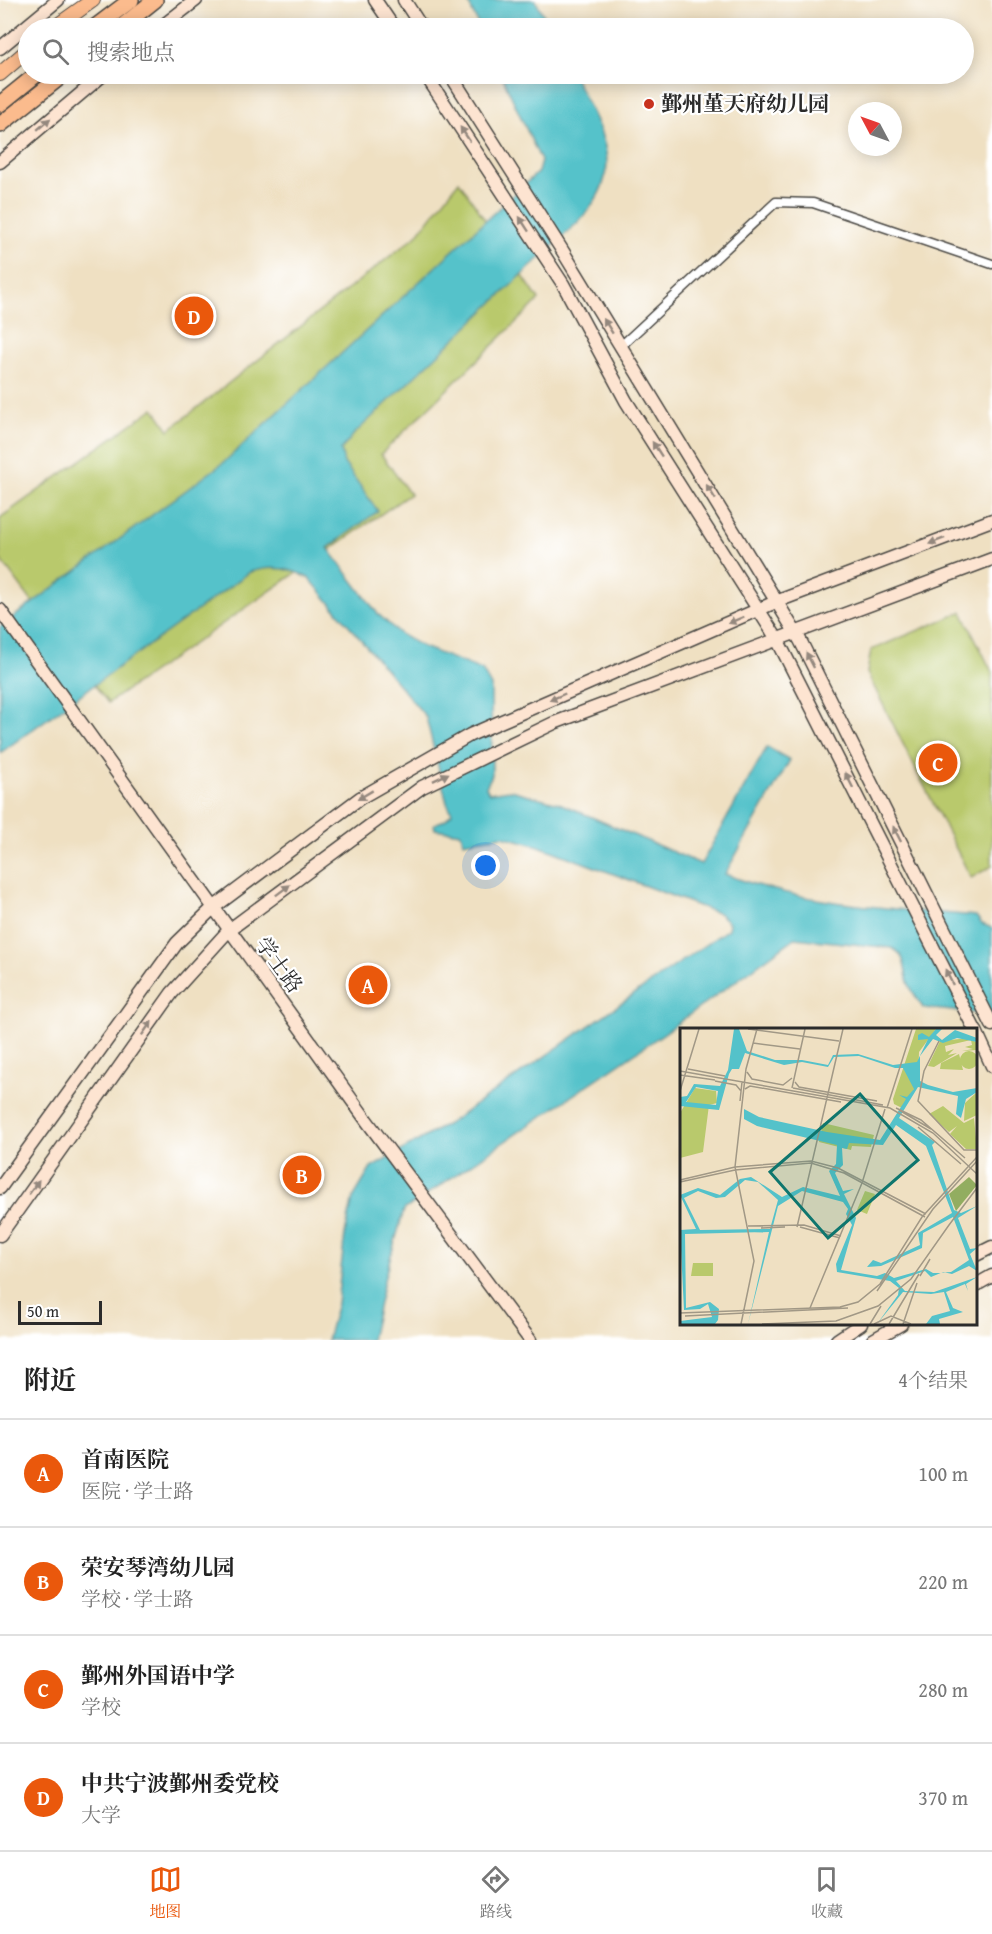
<!DOCTYPE html>
<html lang="zh">
<meta charset="utf-8">
<style>
:root{--surface:#fff;--page:#f2f2f2;--text:#222;--muted:#767676;--line:#e0e0e0;--accent:#ea580c}
body{margin:0;font-family:"Gentium Book Plus","Noto Serif SC",serif;background:var(--page);color:var(--text)}
.compass{position:absolute;left:848px;top:102px;width:54px;height:54px;border-radius:50%;background:var(--surface);box-shadow:0 3px 15px #0003;rotate:311deg}
.scale{position:absolute;left:18px;bottom:15px;width:84px;box-sizing:border-box;padding-left:6px;border:3px solid #2b2b2b;border-top:0;font-size:16px;line-height:21px;white-space:nowrap;color:#2b2b2b;-webkit-text-stroke:4px #fff;paint-order:stroke}
.you{position:absolute;left:486px;top:866px;width:21px;height:21px;margin:-15px;border:4px solid #fff;border-radius:50%;background:#1a73e8;box-shadow:0 0 0 9px #1a73e833}
.badge{display:grid;place-items:center;width:39px;height:39px;border-radius:50%;background:var(--accent);color:#fff;font-size:20px;font-weight:700}
.pin{position:absolute;translate:-50% -50%;border:3px solid #fff;box-shadow:0 2px 6px #0006}
.list{margin:0;padding:0;list-style:none}
h2{display:flex;justify-content:space-between;align-items:center;height:78px;margin:0;padding:0 24px;font-size:26px}
h2 small{font-size:20px;font-weight:400;color:var(--muted)}
.list li{display:grid;grid-template-columns:39px 1fr auto;gap:18px;align-items:center;box-sizing:border-box;height:108px;padding:0 24px;border-top:2px solid var(--line)}
.list b{display:block;font-size:22px;white-space:nowrap}
.list p{margin:0;font-size:20px;white-space:nowrap;color:var(--muted)}
.list em{font-size:20px;font-style:normal;color:var(--muted)}
.icon{flex:none;width:33px;height:33px;fill:none;stroke:currentColor;stroke-width:2;stroke-linecap:round;stroke-linejoin:round}
.map{position:relative;flex:none;width:992px;height:1340px;overflow:hidden}
.search{position:absolute;background:var(--surface);box-shadow:0 3px 15px #0003;left:18px;right:18px;top:18px;height:66px;display:flex;align-items:center;gap:15px;box-sizing:border-box;padding:0 21px;border-radius:33px;color:var(--muted);font-size:22px}
.sheet{height:510px;background:var(--surface)}
nav{display:flex;justify-content:space-around;align-items:center;box-sizing:border-box;height:84px;border-top:2px solid var(--line);background:var(--surface);font-size:16px;color:var(--muted)}
nav a{display:grid;justify-items:center;gap:3px}
nav .on{color:var(--accent)}
.map>svg:first-child{display:block}
</style>
<div class="map">
<svg width="992" height="1340" viewBox="0 0 992 1340">
<rect width="100%" height="100%" fill="#fff"/>
<filter id="ink" filterUnits="userSpaceOnUse"><feTurbulence type="fractalNoise" baseFrequency=".0167" numOctaves="2"/><feDisplacementMap in="SourceGraphic" scale="12" xChannelSelector="R" yChannelSelector="G"/><feConvolveMatrix kernelMatrix="1 2 1 2 8 2 1 2 1" color-interpolation-filters="sRGB"/></filter>
<filter id="wash" filterUnits="userSpaceOnUse"><feTurbulence type="fractalNoise" baseFrequency=".008" numOctaves="4" result="noise"/><feDisplacementMap in="SourceGraphic" scale="24" xChannelSelector="R" yChannelSelector="G"/><feGaussianBlur stdDeviation="1.35" result="paint"/><feColorMatrix in="noise" values="0 0 0 0 0 0 0 0 0 0 0 0 0 0 0 0 0 1.4 0 .05"/><feComposite in="paint" operator="in"/></filter>
<g filter="url(#wash)">
<rect width="100%" height="100%" fill="#efe0c2"/>
<path fill="#b9c96c" stroke="#727a4c" stroke-width="1.5" d="M459 181 539 300 381 454 410 494 108 703 0 559V518L154 408 169 430 417 235Z
M962 612 992 672V866L971 878 867 673 871 650Z"/>
<path fill="#54c2ca" stroke="#40767a" stroke-width="1.5" d="M467 0H535L551 28H480Z
M501 74H573C600 132 631 167 578 222L354 434 341 450 344 463 378 511 328 548 378 614 400 634 423 647 482 670 491 686 492 775 486 787 489 793 510 790 559 803 701 864 767 747 790 760 725 874C806 906 890 908 976 916L982 924 992 928V1015L923 1008C918 999 911 991 908 982 904 968 906 955 892 948L795 938 663 1034 404 1210 385 1276 371 1340H327L337 1303 345 1234 353 1198 371 1168 449 1123 715 938 728 929 729 923 720 914 539 846 503 836 463 842 461 833 435 829 434 824 445 820 452 813 447 803 426 717 310 579C291 567 272 565 250 572L0 753V627L223 463 538 172 541 161Z"/>
</g>
<g filter="url(#ink)">
<g fill="none" stroke-linecap="round" stroke-linejoin="round">
<g stroke="#484642" stroke-width="11">
<path id="street" d="M621 346 776 202 813 203 992 264"/>
</g>
<g stroke="#484642" stroke-width="15">
<path id="secondary" d="M375 0 394 28
M404 0 422 28
M160 28 196 0
M0 48 58 0
M425 74 563 284 626 401 777 639 975 1030
M450 74 562 250 800 640 992 1025
M0 162 104 74
M0 610 367 1121 530 1340
M976 1031 992 1066
M0 1188 177 943 213 908 360 798 470 735 778 601 992 520
M0 1235 172 993 229 930 422 787 554 723 992 559
M976 1255 992 1247
M976 1285 992 1276
M837 1340 861 1324
M873 1340 901 1324"/>
</g>
<g stroke="#484642" stroke-width="16">
<path id="primary" d="M54 28 93 0
M0 74 28 50"/>
</g>
<g stroke="#484642" stroke-width="18">
<path id="highway" d="M94 28 131 0
M120 28 155 0
M0 104 37 74
M0 125 64 74"/>
</g>
<use href="#street" stroke="#fff" stroke-width="8"/>
<use href="#secondary" stroke="#fde4d1" stroke-width="12"/>
<use href="#primary" stroke="#fbbb8d" stroke-width="14"/>
<use href="#highway" stroke="#fbbb8d" stroke-width="15"/>
</g>
<defs><path id="oneway-solid" d="M-6-.8H1V-3.2L6.5 0L1 3.2V.8H-6Z" transform="scale(1.5)"/></defs>
<g fill="#94887e">
<use href="#oneway-solid" transform="translate(44 124) rotate(-41)"/>
<use href="#oneway-solid" transform="translate(465 134) rotate(-124)"/>
<use href="#oneway-solid" transform="translate(524 224) rotate(-123)"/>
<use href="#oneway-solid" transform="translate(608 326) rotate(-122)"/>
<use href="#oneway-solid" transform="translate(657 449) rotate(-123)"/>
<use href="#oneway-solid" transform="translate(711 492) rotate(-122)"/>
<use href="#oneway-solid" transform="translate(937 541) rotate(159)"/>
<use href="#oneway-solid" transform="translate(736 620) rotate(157)"/>
<use href="#oneway-solid" transform="translate(810 660) rotate(-117)"/>
<use href="#oneway-solid" transform="translate(557 697) rotate(157)"/>
<use href="#oneway-solid" transform="translate(441 777) rotate(-26)"/>
<use href="#oneway-solid" transform="translate(849 780) rotate(-117)"/>
<use href="#oneway-solid" transform="translate(365 795) rotate(149)"/>
<use href="#oneway-solid" transform="translate(897 834) rotate(-117)"/>
<use href="#oneway-solid" transform="translate(283 890) rotate(-37)"/>
<use href="#oneway-solid" transform="translate(949 977) rotate(-116)"/>
<use href="#oneway-solid" transform="translate(147 1028) rotate(-55)"/>
<use href="#oneway-solid" transform="translate(34 1187) rotate(-55)"/>
</g>
</g>
<circle fill="#c8321e" stroke="#fff" stroke-width="2" cx="649" cy="104" r="6"/>
<g text-anchor="middle" stroke-width="4.5" stroke-linejoin="round" paint-order="stroke">
<g font-size="21" font-weight="bold" fill="#2b2b2b" stroke="#fff" text-anchor="start">
<text x="661" y="111">鄞州堇天府幼儿园</text>
</g>
<g font-size="21" fill="#2b2b2b" stroke="#fff">
<text transform="translate(279 965) rotate(54)" y="7">学士路</text>
</g>
</g>
<g transform="translate(680 1028)">
<rect width="297" height="297" fill="#efe0c2"/>
<path d="M236 1H256L239 24 238 55 222 80 214 76 213 71ZM290 10 297 15V22L282 23 293 21 285 19 292 17 291 12 265 18 266 24 274 21 268 27 277 25 254 39 248 38 260 13ZM280 32a9 9 0 1 1 18 0a9 9 0 1 1-18 0ZM279 26 283 42 260 41 261 35ZM15 60 36 63 37 75 29 77 23 124 0 130V85ZM297 64V87L284 93 285 75ZM263 78 284 95 294 90 297 121H286L270 106 277 98 269 104 249 86ZM143 95 194 107 191 119 172 118 171 122 139 114ZM185 163 195 166 187 186 177 182ZM13 235H33V248H11Z" fill="#b9c96c"/>
<path d="M289 149 297 157 276 183 269 166Z" fill="#92ad60"/>
<path d="M54 1H59L67 23 95 32H122L148 37 153 27 178 26 213 37 237 34 248 11 238 12V7L242 5 249 9 256 1H262L256 7 262 12 275 2 297 10V14L277 10 263 15 253 11 240 28V53L248 57 273 64 297 60V64L286 71 281 90 276 86 278 68 238 59 219 90 255 114 252 117 274 182 281 185 297 178 278 190 290 221 297 220 290 226 297 243 289 238 272 246 263 244 251 249 245 243 216 253 225 263 254 264 297 249 286 256 288 263 285 256 266 264 273 280 283 284 259 291 260 296H246L252 288 270 283 264 264 251 266 223 264 197 296 218 267 219 260 210 253 157 244 156 236 172 197 166 186 168 181 163 174 122 163 98 178 68 296 89 204 5 206 6 280 30 274 39 281 38 292 35 296H0V293L32 289 28 276 20 281 4 282 0 202 16 201 0 167 18 160 40 167 60 151 71 149 102 169 123 159 160 168 149 143 156 136 157 117 77 98 64 91V81L79 89 147 104 200 112 226 71 219 67 227 69 234 61 223 40H215L179 28 154 29 148 39 122 34 104 37 65 25 59 41H52L49 46 39 82 0 78V69L7 68 14 56 40 58 48 42ZM16 59 38 63 36 77 6 74ZM216 97 246 118 272 185 238 205 240 217 201 235 193 232 187 239 201 238 242 220 243 205 273 189 289 232 271 244 253 245 246 241 214 250 205 245 197 248 161 242 176 190 164 166 174 161 163 163 155 145 163 137 162 120 167 121 169 115 203 117ZM65 152 78 154 98 172 90 201 20 202 4 170 18 163 36 170 45 169Z" fill="#54c2ca" fill-rule="evenodd"/>
<path fill="none" stroke="#a19886" stroke-width="1.5" d="M68 1 159 13M259 13 244 43 238 73 284 122H297M73 15 120 21M8 41 45 48M0 43 210 80 253 105 297 146M67 44 72 51 103 57 112 50M0 47 35 52M35 53 56 57 61 63M115 54 119 59 197 73M112 60 125 1M113 60 203 77M65 61 70 58 161 74M0 63 19 1M60 73 62 54M207 80 232 1M216 80 241 92 285 130M219 82 251 101M238 99 281 136M0 152 55 139 131 133 158 140 246 186M0 154 55 142 131 135 164 145 245 189M269 197 297 160M68 198 124 197 161 208M117 199 163 1M120 199 160 210M81 200 105 199M240 248 250 231M197 263 253 181 297 133M130 280 182 155 205 81M0 285 160 279 178 274 200 256 242 189 297 129M5 288 168 280M61 296 74 233 55 139 66 41 77 1M82 296 156 293 198 278 231 251 269 197M190 296 201 278M194 296 211 288 231 296M209 296 239 246M223 296 237 255"/>
<path fill="#0f766e" fill-opacity="0.15" stroke="#0f766e" stroke-width="3" d="M180 66 238 132 148 210 90 144Z"/>
<rect width="297" height="297" fill="none" stroke="#2b2b2b" stroke-width="3"/>
</g>
</svg>
<svg class="compass" viewBox="-18 -18 36 36"><path d="M0-13l5 13h-10z" fill="#e53935"/><path d="M0 13l5-13h-10z" fill="#767676"/></svg>
<div class="scale">50 m</div>
<div class="you"></div>
<div class="pin badge" style="left:368px;top:985px">A</div>
<div class="pin badge" style="left:302px;top:1175px">B</div>
<div class="pin badge" style="left:938px;top:763px">C</div>
<div class="pin badge" style="left:194px;top:316px">D</div>
<div class="search"><svg class="icon" aria-label="search" viewBox="0 0 24 24"><circle cx="10" cy="10" r="6"/><path d="M15 15l6 6"/></svg>搜索地点</div>
</div>
<section class="sheet">
<h2>附近<small>4个结果</small></h2>
<ul class="list">
<li><span class="badge">A</span><div><b>首南医院</b><p>医院 · 学士路</p></div><em>100 m</em></li>
<li><span class="badge">B</span><div><b>荣安琴湾幼儿园</b><p>学校 · 学士路</p></div><em>220 m</em></li>
<li><span class="badge">C</span><div><b>鄞州外国语中学</b><p>学校</p></div><em>280 m</em></li>
<li><span class="badge">D</span><div><b>中共宁波鄞州委党校</b><p>大学</p></div><em>370 m</em></li>
</ul>
</section>
<nav>
<a class="on"><svg class="icon" aria-label="map" viewBox="0 0 24 24"><path d="M3 6l6-2 6 2 6-2v14l-6 2-6-2-6 2zM9 4v14M15 6v14"/></svg>地图</a>
<a><svg class="icon" aria-label="directions" viewBox="0 0 24 24"><path d="M12 3l9 9-9 9-9-9zM9 14v-3h6M13 9l2 2-2 2"/></svg>路线</a>
<a><svg class="icon" aria-label="saved" viewBox="0 0 24 24"><path d="M7 4h10v16l-5-4-5 4z"/></svg>收藏</a>
</nav>
